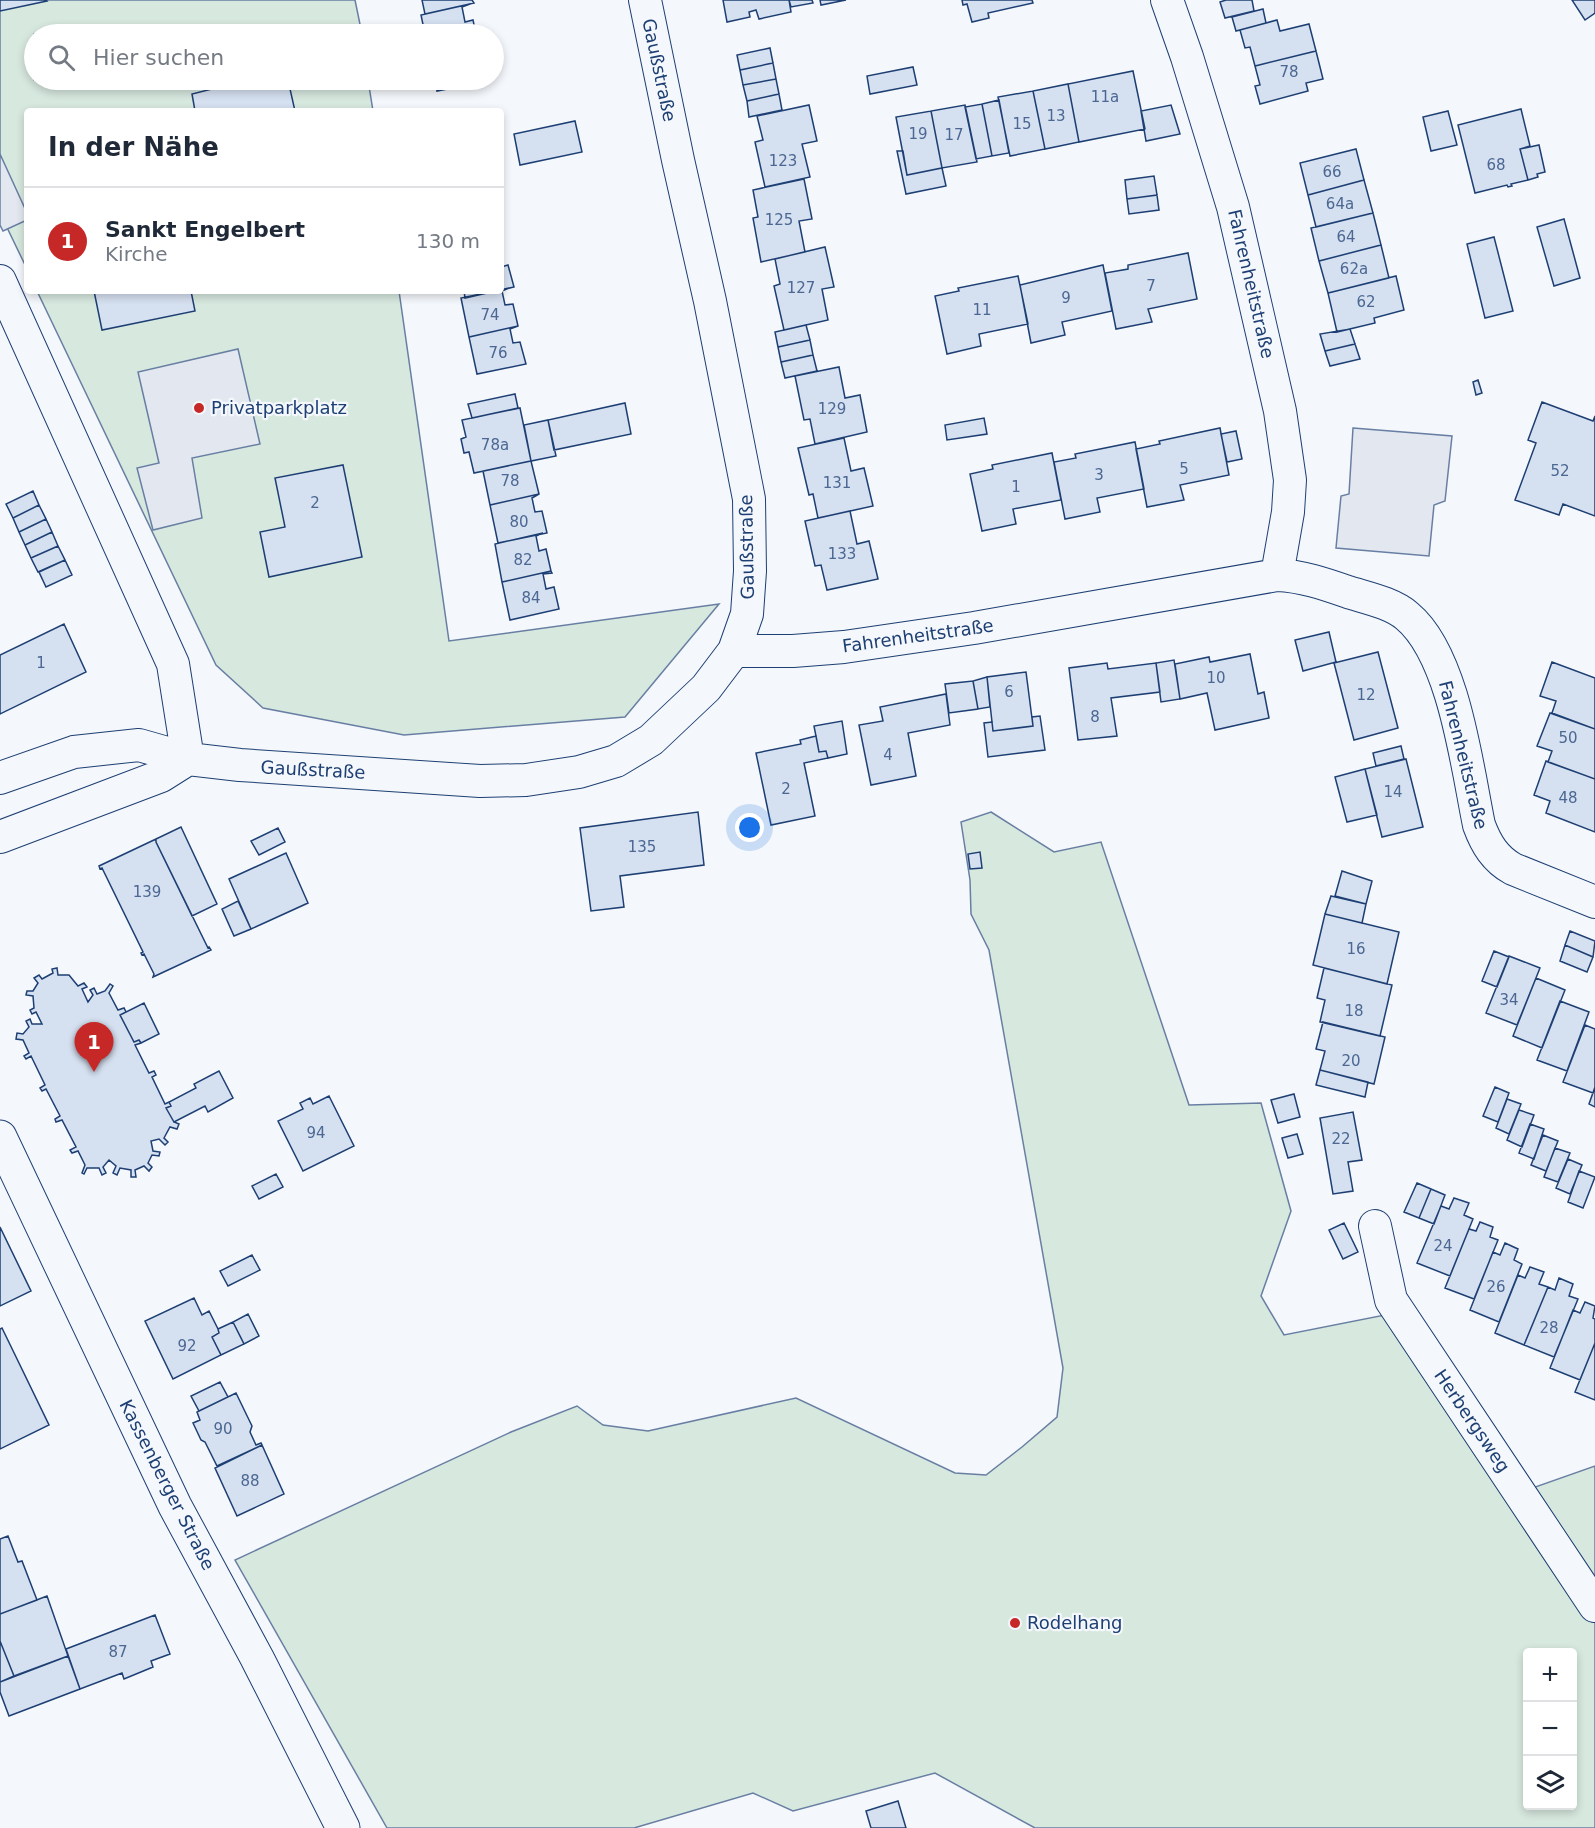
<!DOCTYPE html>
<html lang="de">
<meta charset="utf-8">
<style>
:root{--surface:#fff;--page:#f2f2f3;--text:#1f2937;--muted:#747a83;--line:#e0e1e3;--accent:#c62828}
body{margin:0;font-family:"DejaVu Sans",sans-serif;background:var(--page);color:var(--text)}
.controls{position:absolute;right:18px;bottom:18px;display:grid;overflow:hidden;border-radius:6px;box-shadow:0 3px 9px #0003}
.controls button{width:54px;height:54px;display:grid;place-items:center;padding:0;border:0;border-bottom:2px solid var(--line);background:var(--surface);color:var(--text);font:30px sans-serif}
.you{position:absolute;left:750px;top:828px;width:21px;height:21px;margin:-15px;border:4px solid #fff;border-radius:50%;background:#1a73e8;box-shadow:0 0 0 9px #1a73e833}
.badge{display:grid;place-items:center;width:39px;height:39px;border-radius:50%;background:var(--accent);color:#fff;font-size:20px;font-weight:700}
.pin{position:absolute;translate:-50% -50px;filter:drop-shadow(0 2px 3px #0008)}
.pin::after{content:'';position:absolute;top:32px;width:21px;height:18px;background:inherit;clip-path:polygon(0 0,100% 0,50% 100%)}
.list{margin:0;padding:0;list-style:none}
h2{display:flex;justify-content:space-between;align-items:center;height:78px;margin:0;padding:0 24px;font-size:26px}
h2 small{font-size:20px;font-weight:400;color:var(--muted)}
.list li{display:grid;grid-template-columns:39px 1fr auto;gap:18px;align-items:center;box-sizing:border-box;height:108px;padding:0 24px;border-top:2px solid var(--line)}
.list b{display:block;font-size:22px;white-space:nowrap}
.list p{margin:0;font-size:20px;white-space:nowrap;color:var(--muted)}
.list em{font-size:20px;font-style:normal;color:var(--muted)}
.icon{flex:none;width:33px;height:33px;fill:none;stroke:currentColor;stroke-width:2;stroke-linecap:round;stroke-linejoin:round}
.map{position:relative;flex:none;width:1595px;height:1828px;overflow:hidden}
.search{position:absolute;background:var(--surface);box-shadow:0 3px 9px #0003;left:24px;top:24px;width:480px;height:66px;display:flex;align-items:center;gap:15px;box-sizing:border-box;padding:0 21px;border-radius:33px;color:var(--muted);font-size:22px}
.panel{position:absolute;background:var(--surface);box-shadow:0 3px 9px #0003;left:24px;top:108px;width:480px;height:186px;border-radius:6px}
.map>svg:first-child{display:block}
</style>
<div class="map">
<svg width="1595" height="1828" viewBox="0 0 1595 1828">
<rect width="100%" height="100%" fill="#f4f7fb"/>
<path fill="#d7e8df" stroke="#687fa3" stroke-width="1.5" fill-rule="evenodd" d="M0 0H355L362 34H34V80H368L373 111H27V269L0 213Z
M37 291H399L449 641 719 604 625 717 404 735 263 708 216 665Z
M991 812 1054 852 1101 842 1189 1105 1261 1103 1291 1211 1261 1296 1284 1335 1410 1310 1521 1492 1595 1466V1828H1035L935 1773 793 1811 753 1793 634 1828H387L235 1560 511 1432 577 1406 603 1425 648 1431 796 1398 955 1473 986 1475 1022 1447 1057 1417 1063 1368 989 950 971 914 970 880 961 822ZM1528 1652H1572V1806H1528Z"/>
<path fill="#e3e8f0" stroke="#687fa3" stroke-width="1.5" d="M0 154 27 213V220L3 231 0 225Z
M238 349 260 444 192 458 202 518 153 530 137 468 159 463 138 372Z
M1353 428 1452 436 1445 501 1434 505 1429 556 1336 548 1341 496 1349 494Z"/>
<path fill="#d5e0f0" stroke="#1d3f73" stroke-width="1.5" d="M0 0H46L47 1 0 11Z
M422 0H472L474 3 425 14Z
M723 0H789L791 12 759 19 756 10 749 12 750 17 727 22Z
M789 0H812L813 3 791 7Z
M820 0H846L821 5Z
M962 0H1032L1033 3 988 13 989 18 972 22 967 4 963 5Z
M1226 0H1252L1254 11 1225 18 1220 2Z
M1572 0H1595V13L1585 20Z
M470 4 462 7 465 22 473 20 476 34H425L421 15Z
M1263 9 1266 23 1236 31 1232 17Z
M1277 20 1280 31 1309 24 1316 51 1255 66 1250 47 1245 48 1240 30Z
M277 26 279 34H236Z
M770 48 773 63 740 70 737 55Z
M1316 51 1323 79 1306 83 1308 91 1260 104 1255 86 1260 85 1255 66Z
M773 63 776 79 743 85 740 70Z
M913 67 917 85 870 94 867 76Z
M1133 71 1145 129 1079 142 1068 84Z
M776 79 779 94 747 101 743 85Z
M214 80H288L295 111H195L192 94 216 88Z
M435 80H486L487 81 437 91Z
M1068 84 1079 142 1045 149 1033 91Z
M1033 91 1045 149 1010 156 998 97Z
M779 94 782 110 749 117 747 101Z
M999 100 1009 153 992 156 982 104Z
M982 104 992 156 976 159 965 107Z
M809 105 817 141 802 144 810 177 765 187 755 142 763 140 757 116Z
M965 105 977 162 942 168 931 111Z
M1171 105 1180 134 1146 141 1141 111Z
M1521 109 1530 146 1520 149 1528 180 1511 184 1512 186 1508 187 1507 185 1475 193 1458 125Z
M931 111 942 168 907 175 896 117Z
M1448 111 1457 145 1431 151 1423 117Z
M575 121 582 152 520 165 514 134Z
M1539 145 1545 172 1537 174 1538 177 1528 180 1520 149Z
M1356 149 1364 180 1308 195 1300 163Z
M897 151H903L907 175 942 168 946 186 906 194Z
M1154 176 1157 195 1127 199 1125 180Z
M804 179 812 219 799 221 805 252 761 262 753 218 758 217 753 190Z
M1364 180 1373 213 1316 227 1308 195Z
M1157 195 1159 210 1129 214 1127 199Z
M1373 213 1381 245 1319 261 1311 228Z
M1564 219 1580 278 1554 286 1537 227Z
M1494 237 1513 311 1485 318 1467 244Z
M1381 245 1389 278 1328 293 1319 261Z
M825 247 834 287 822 289 828 320 784 330 774 286 780 284 775 259Z
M1188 253 1197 299 1148 309 1152 322 1116 329 1105 273 1128 269V265Z
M508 265 514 287 501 290V267Z
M1103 265 1112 311 1062 322 1065 335 1031 343 1020 285Z
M1018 276 1028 324 979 334 981 346 947 354 935 296 959 291 958 288Z
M1396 276 1404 310 1374 318 1375 323 1337 332 1328 293Z
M509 288 502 291 505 305 513 304 518 326 469 337 461 298Z
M94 291H191L195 311 102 330Z
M464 291H496L465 298Z
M806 325 810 340 778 347 775 332Z
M518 326 510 329 513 343 520 342 526 364 477 374 469 337Z
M1350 329 1355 344 1325 351 1320 334Z
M810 340 813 355 781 362 778 347Z
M1355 344 1360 359 1330 366 1325 351Z
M813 355 817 371 785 378 781 362Z
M839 367 845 398 860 395 867 432 815 444 810 419 804 420 795 376Z
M1478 380 1482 393 1476 395 1473 382Z
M515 394 518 408 472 418 468 404Z
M1542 402 1593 421 1595 416V516L1563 504 1559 515 1515 500 1536 443 1528 440Z
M625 403 631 434 554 450 548 420Z
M520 408 531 461 474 473 469 452 464 453 461 439 466 437 462 420Z
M984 418 987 434 947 440 945 425Z
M548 420 556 456 531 461 524 425Z
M1220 428 1229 475 1180 485 1184 500 1147 507 1136 449 1160 444 1159 441Z
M1236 431 1242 459 1227 462 1221 434Z
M844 438 851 471 864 468 873 506 818 518 813 494 809 495 798 448Z
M1135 442 1144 489 1097 498 1100 512 1065 519 1054 462 1076 458 1075 454Z
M1052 453 1061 500 1013 509 1016 524 982 531 970 474 993 469 992 465Z
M531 461 539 494 490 505 483 471Z
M343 465 362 557 269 577 260 532 285 527 275 478Z
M33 491 39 505 13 518 6 504Z
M539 494 532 498 535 512 542 511 547 533 498 543 490 505Z
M39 505 46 519 19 532 13 518Z
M850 511 857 544 869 541 878 579 827 590 821 565 815 566 805 521Z
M46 519 52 532 25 545 19 532Z
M52 532 58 546 31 558 25 545Z
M543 533 536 536 539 551 546 549 551 571 502 582 495 544Z
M58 546 65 560 38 572 31 558Z
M65 560 72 575 46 587 39 572Z
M551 571 552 573 543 574 546 589 554 587 559 609 510 620 502 582Z
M64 624 86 672 0 714V655Z
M1329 632 1336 662 1303 671 1295 640Z
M1378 652 1398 728 1354 740 1334 663Z
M1250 654 1258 694 1264 692 1269 718 1215 730 1207 693 1180 699 1175 664 1209 657 1210 662Z
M1174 660 1180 699 1161 702 1156 663Z
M1552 662 1595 678V729L1552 713 1556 701 1540 696Z
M1107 663 1108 669 1156 663 1160 692 1111 698 1117 736 1078 740 1069 668Z
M1026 672 1033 726 993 731 987 677Z
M987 677 990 707 978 709 973 681Z
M973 681 978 709 949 713 945 684Z
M946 694 950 725 908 733 916 776 871 785 859 725 883 721 880 707Z
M1550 713 1595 729V779L1548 762 1552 751 1537 746Z
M1040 716 1045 750 988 757 984 723 992 722 993 731 1033 726 1032 717Z
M842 721 847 754 828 758 826 751 819 752 814 726Z
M816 736 819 752 826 751 828 758 804 763 815 816 771 825 756 753 801 744 800 740Z
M1401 746 1404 759 1376 766 1373 753Z
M1406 759 1423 827 1382 837 1365 769Z
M1546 761 1595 779V832L1546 813 1550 801 1534 795Z
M1365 769 1377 815 1347 822 1335 777Z
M698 812 704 865 620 876 624 907 591 911 580 828Z
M181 827 217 904 192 916 156 842V839Z
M278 828 285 842 259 855 251 841Z
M156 839V842L208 948 209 947 211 950 153 977 154 974 144 954 142 955 141 953 143 952 102 868 100 869 99 866Z
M980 852 982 868 970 869 968 854Z
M286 853 308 903 251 929 229 879Z
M1342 871 1372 881 1366 904 1335 896Z
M1331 896 1366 904 1362 923 1325 914Z
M238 901 251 929 234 936 222 909Z
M1325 914 1399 932 1387 984 1313 965Z
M1570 931 1595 941 1593 957 1565 945Z
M1565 945 1593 957 1587 972 1560 961Z
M1494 951 1509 957 1497 987 1482 981Z
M1509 956 1540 968 1517 1025 1486 1013Z
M57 968 58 975H69L78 986 84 983 87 987 82 989 88 1002 93 995 90 990 94 988 97 994 105 991 110 984 113 986 109 993 118 1010 124 1008 126 1012 120 1015 134 1042 139 1040 141 1043 135 1045 149 1073 154 1071 156 1075 152 1077 165 1104 169 1102 171 1106 166 1108 174 1122 179 1124 177 1129 170 1127 164 1138 168 1142 165 1145 159 1139 151 1141 153 1151 160 1152 159 1156 152 1155 148 1163 152 1167 149 1171 144 1166 135 1170 136 1177H131V1170L120 1168 117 1175 113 1173 116 1166 109 1160 103 1167 106 1173 102 1175 99 1168H87L84 1174 82 1173 85 1165 78 1151 72 1153 70 1150 76 1147 62 1120 56 1122 55 1119 60 1116 46 1089 42 1091 40 1088 45 1085 31 1056 26 1059 24 1056 29 1053 23 1040 16 1039 17 1033 23 1034 29 1027 26 1021 30 1019 32 1024H42L36 1012 32 1014 30 1010 34 1008 33 996 26 995 27 991H33L38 983 34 978 39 975 42 979 53 973 52 969Z
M1324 968 1392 985 1380 1036 1320 1022 1325 1000 1317 998Z
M1536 978 1565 990 1542 1048 1513 1036Z
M1560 1001 1589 1012 1567 1071 1537 1060Z
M144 1003 159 1034 141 1043 139 1040 134 1042 120 1015Z
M1323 1022 1385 1037 1374 1084 1320 1070 1325 1051 1316 1049Z
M1585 1025 1595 1029V1087L1593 1093 1563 1082Z
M1320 1070 1368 1082 1365 1097 1316 1085Z
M219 1071 233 1098 208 1112 205 1106 174 1122 166 1108 171 1106 169 1102 196 1088 194 1084Z
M1495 1087 1509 1093 1498 1122 1483 1116Z
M1595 1087V1107L1589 1104Z
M1294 1094 1300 1117 1278 1123 1271 1100Z
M329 1096 354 1146 303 1171 278 1121 303 1109 300 1103 310 1098 313 1104Z
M1507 1099 1521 1104 1509 1134 1496 1128Z
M1519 1110 1534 1115 1522 1147 1507 1140Z
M1353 1112 1362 1160 1348 1162 1353 1191 1333 1194 1320 1118Z
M1530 1124 1544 1129 1534 1159 1519 1153Z
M1297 1134 1303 1154 1288 1158 1282 1138Z
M1543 1135 1558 1141 1546 1171 1531 1165Z
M1555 1148 1570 1153 1558 1182 1544 1177Z
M1568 1159 1582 1165 1570 1194 1556 1188Z
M1579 1171 1595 1177 1583 1208 1568 1202Z
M276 1174 283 1187 259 1199 252 1186Z
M1417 1183 1431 1189 1419 1218 1404 1212Z
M1431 1189 1445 1195 1434 1224 1419 1218Z
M1454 1198 1469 1203 1464 1215 1473 1219 1450 1276 1417 1263 1441 1206 1449 1209Z
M1480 1222 1493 1227 1490 1237 1498 1240 1474 1299 1445 1288 1469 1229 1476 1231Z
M1344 1223 1358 1252 1343 1259 1329 1230Z
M0 1227 31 1291 0 1306Z
M1505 1243 1518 1249 1514 1260 1522 1264 1499 1322 1470 1310 1493 1252 1500 1255Z
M252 1255 260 1270 228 1286 220 1271Z
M1530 1267 1544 1272 1539 1284 1548 1287 1524 1345 1495 1333 1518 1275 1525 1278Z
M1559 1278 1573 1284 1569 1296 1578 1299 1554 1357 1524 1345 1548 1287 1555 1290Z
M194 1298 202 1315 209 1311 218 1329 219 1333 212 1337 221 1355 173 1379 145 1321Z
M1585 1302 1595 1306 1593 1318 1595 1319V1343L1580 1380 1550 1368 1573 1310 1580 1313Z
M248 1314 259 1336 244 1344 233 1322Z
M233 1322 244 1344 221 1355 212 1337 219 1333 218 1329Z
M2 1328 49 1425 0 1449V1329Z
M1595 1343V1400L1575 1392Z
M220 1382 228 1397 199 1411 191 1396Z
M236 1393 252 1426 250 1432 256 1445 261 1443 262 1445 217 1466 205 1442 201 1440 193 1423 200 1420 197 1412 199 1411Z
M262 1445 284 1494 237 1516 215 1468Z
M8 1536 18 1562 22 1561 37 1600 0 1614V1539Z
M47 1596 68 1656 14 1676 0 1641V1614Z
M155 1615 170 1654 151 1661 153 1667 124 1679 122 1673 80 1689 66 1649Z
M0 1641 14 1676 0 1682Z
M68 1656 80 1689 9 1716 0 1692V1682Z
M898 1801 906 1828H871L866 1811Z"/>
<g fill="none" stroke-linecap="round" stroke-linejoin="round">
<g stroke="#1d3f73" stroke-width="34">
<path id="minor" d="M0 281 173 664 188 759
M1277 575C1302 576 1325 584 1348 592 1367 598 1392 603 1407 616 1454 655 1467 767 1479 825 1486 844 1495 859 1513 869L1595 902
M734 651H793L844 647 974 628 1277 575 1288 512 1290 480 1280 411 1233 207 1187 57 1167 0
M0 778 74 752 139 745 188 759 240 765 480 781 526 780 579 772 616 761 651 740 706 688 734 651 747 614 750 571 749 499 710 301 678 160 645 0
M0 837 161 776 188 759
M1375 1226 1391 1300 1595 1606"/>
</g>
<g stroke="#1d3f73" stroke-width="35">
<path id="tertiary" d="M0 1137 175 1506 257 1658 343 1828"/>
</g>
<use href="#minor" stroke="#f4f7fb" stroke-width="32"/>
<use href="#tertiary" stroke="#f4f7fb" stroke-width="33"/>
</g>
<g fill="#c62828" stroke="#f4f7fb" stroke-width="2">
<circle cx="199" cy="408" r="6"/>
<circle cx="1015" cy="1623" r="6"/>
</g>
<g text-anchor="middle" stroke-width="4.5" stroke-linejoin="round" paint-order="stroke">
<g font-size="15" fill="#4b6792">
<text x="1289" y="77">78</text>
<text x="1105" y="102">11a</text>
<text x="1056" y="121">13</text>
<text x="1022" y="129">15</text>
<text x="918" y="139">19</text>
<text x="954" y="140">17</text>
<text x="783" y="166">123</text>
<text x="1496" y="170">68</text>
<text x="1332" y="177">66</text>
<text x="1340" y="209">64a</text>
<text x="779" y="225">125</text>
<text x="1346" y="242">64</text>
<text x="1354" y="274">62a</text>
<text x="1151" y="291">7</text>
<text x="801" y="293">127</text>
<text x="1066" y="303">9</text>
<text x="1366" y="307">62</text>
<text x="982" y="315">11</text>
<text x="490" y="320">74</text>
<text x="498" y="358">76</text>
<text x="832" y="414">129</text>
<text x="495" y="450">78a</text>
<text x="1184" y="474">5</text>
<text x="1560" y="476">52</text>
<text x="1099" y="480">3</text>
<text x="510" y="486">78</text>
<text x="837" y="488">131</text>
<text x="1016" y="492">1</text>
<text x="315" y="508">2</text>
<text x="519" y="527">80</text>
<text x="842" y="559">133</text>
<text x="523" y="565">82</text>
<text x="531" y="603">84</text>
<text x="41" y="668">1</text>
<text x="1216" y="683">10</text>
<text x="1009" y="697">6</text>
<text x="1366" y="700">12</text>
<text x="1095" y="722">8</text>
<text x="1568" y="743">50</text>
<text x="888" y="760">4</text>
<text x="786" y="794">2</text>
<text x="1393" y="797">14</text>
<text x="1568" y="803">48</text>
<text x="642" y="852">135</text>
<text x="147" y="897">139</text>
<text x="1356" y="954">16</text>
<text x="1509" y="1005">34</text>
<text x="1354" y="1016">18</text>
<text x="1351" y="1066">20</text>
<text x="316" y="1138">94</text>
<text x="1341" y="1144">22</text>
<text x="1443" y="1251">24</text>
<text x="1496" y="1292">26</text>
<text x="1549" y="1333">28</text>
<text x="187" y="1351">92</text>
<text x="223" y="1434">90</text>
<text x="250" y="1486">88</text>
<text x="118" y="1657">87</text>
</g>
<g font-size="18" fill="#1d3f73" stroke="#f4f7fb">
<text transform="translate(659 70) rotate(78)" y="6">Gaußstraße</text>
<text transform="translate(1251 284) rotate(77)" y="6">Fahrenheitstraße</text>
<text transform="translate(747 547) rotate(-91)" y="6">Gaußstraße</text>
<text transform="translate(918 636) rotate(-8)" y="6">Fahrenheitstraße</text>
<text transform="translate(1463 755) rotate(76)" y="6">Fahrenheitstraße</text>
<text transform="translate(313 770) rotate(3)" y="6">Gaußstraße</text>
<text transform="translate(1472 1421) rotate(56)" y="6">Herbergsweg</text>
<text transform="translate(167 1485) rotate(63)" y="6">Kassenberger Straße</text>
</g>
<g font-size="18" fill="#1d3f73" stroke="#f4f7fb" text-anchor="start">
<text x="211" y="414">Privatparkplatz</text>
<text x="1027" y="1629">Rodelhang</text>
</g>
</g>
</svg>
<div class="controls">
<button>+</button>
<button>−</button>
<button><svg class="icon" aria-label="layers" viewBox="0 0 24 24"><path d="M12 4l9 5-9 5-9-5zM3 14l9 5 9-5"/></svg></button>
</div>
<div class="you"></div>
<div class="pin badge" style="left:94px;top:1072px">1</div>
<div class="search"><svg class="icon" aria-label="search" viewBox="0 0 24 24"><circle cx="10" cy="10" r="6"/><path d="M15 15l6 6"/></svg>Hier suchen</div>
<section class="panel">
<h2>In der Nähe<small></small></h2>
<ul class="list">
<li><span class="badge">1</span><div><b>Sankt Engelbert</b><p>Kirche</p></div><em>130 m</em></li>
</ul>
</section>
</div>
